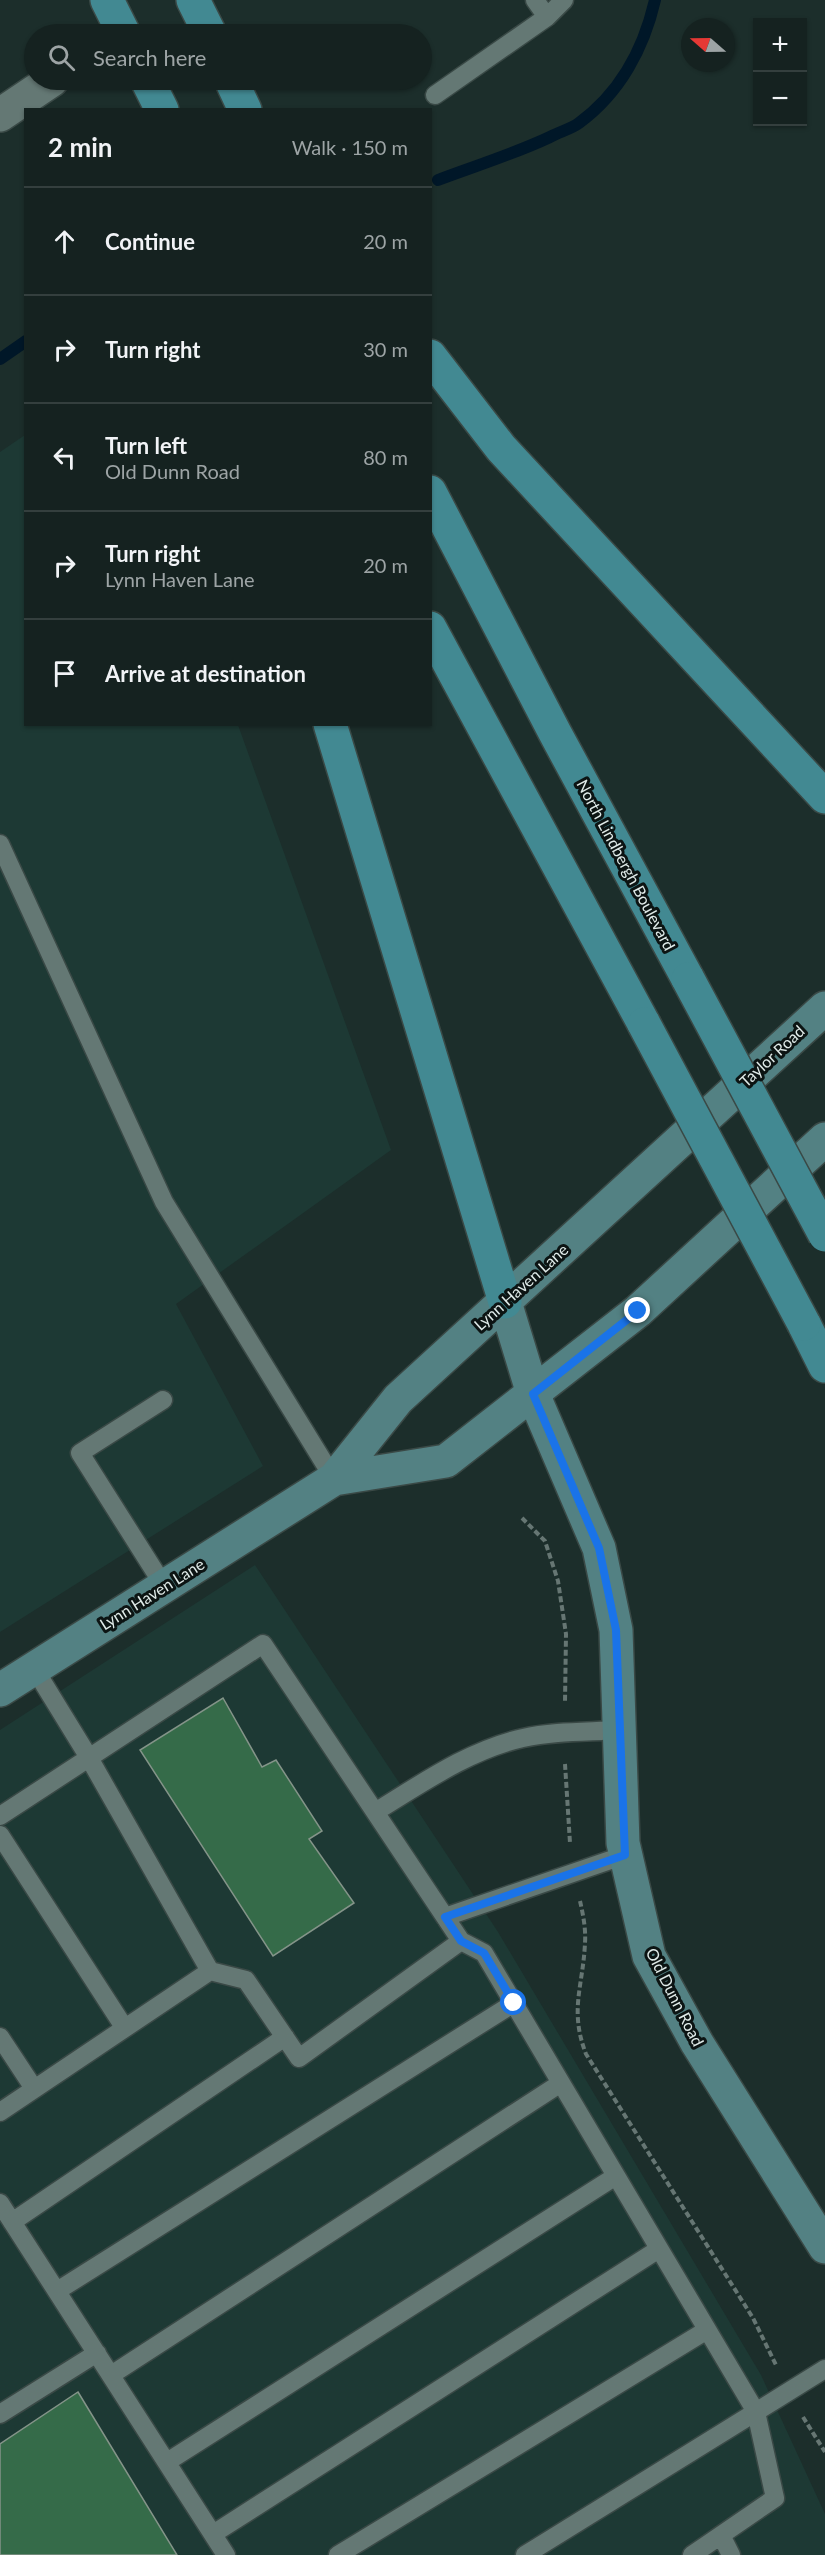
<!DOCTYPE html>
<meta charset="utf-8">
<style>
:root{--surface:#152220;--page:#1e2a29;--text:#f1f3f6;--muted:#9da4a5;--line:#343f3e}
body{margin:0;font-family:Lato,sans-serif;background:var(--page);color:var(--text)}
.controls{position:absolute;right:18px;top:18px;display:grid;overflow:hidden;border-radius:0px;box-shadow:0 2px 4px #0004}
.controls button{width:54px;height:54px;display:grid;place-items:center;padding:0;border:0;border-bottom:2px solid var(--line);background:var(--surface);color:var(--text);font:30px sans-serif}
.compass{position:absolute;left:681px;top:18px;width:54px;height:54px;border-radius:50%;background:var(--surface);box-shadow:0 2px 4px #0004;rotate:290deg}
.stop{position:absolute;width:18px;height:18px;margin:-14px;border:4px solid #1a73e8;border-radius:50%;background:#fff}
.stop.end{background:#1a73e8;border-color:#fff;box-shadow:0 2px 6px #0008}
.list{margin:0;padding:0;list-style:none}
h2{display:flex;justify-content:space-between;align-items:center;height:78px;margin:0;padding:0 24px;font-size:26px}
h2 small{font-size:20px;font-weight:400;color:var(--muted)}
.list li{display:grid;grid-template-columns:39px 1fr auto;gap:18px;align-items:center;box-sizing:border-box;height:108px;padding:0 24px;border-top:2px solid var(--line)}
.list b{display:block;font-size:22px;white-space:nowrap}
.list p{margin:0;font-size:20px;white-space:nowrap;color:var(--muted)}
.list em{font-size:20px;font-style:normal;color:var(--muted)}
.icon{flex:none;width:33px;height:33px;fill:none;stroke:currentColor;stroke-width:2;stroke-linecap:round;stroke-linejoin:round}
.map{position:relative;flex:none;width:825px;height:2555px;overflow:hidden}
.search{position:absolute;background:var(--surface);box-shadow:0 2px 4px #0004;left:24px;top:24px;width:408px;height:66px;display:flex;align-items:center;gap:15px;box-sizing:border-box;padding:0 21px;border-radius:33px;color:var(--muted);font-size:22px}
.panel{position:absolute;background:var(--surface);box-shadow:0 2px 4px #0004;left:24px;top:108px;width:408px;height:618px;border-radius:0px}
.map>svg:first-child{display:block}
</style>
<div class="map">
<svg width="825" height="2555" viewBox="0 0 825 2555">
<rect width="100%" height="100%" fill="#1c2e2b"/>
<path fill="#1d3934" d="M25 435 26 724 238 725 391 1150 176 1304 263 1466 0 1632V452Z
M255 1565 498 1932 761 2375 825 2514V2555H0V1730Z"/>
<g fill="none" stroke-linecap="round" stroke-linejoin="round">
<path stroke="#001728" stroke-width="12" d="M438 180C475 166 514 154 550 137 559 132 571 129 579 123 620 93 644 48 655 0
M0 359 26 341"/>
</g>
<path fill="#356b49" stroke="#849489" stroke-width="1.5" d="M223 1698 262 1767 276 1760 322 1831 309 1839 354 1903 273 1956 140 1750Z
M78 2392 177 2555H0V2444Z"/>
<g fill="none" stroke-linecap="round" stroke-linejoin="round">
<g stroke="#3a4946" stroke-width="21">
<path id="lane" d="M547 17 564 0
M435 95 547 17 535 0
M0 844 164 1202 334 1479
M163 1400 80 1453 164 1586
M375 1812C421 1784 469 1750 523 1738 554 1731 587 1732 619 1730
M0 1816 263 1644 461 1941 299 2058 246 1980 210 1971 88 1756 34 1668
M0 1835 124 2027
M445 1917 625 1855
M461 1941 484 1953 756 2412 775 2498 692 2555
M0 2037 33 2087
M0 2112 210 1971
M0 2203 226 2555
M12 2222 285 2037
M57 2291 514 2003
M111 2375 561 2083
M0 2414 97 2353
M167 2462 616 2176
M213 2534 659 2249
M721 2535 731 2555
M338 2555 707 2330
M525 2555 825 2369"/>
</g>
<g stroke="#3a4946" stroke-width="36">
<path id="street" d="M0 115 52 80"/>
</g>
<g stroke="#3a4946" stroke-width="36">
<path id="secondary" d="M505 1302 533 1394 599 1548 616 1630 623 1843 649 1956 697 2043 825 2247
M334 1479 446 1461 638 1311 825 1139
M0 1690 334 1479 398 1399 825 1008"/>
</g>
<g stroke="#3a4946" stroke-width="36">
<path id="primary" d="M107 0 124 34
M193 0 210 34
M147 80 162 110
M231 80 245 110
M430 356 501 448 825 797
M430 492 555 733 688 979
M430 628 644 1024
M330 724 505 1302
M804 1324 825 1366"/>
</g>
<path stroke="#667673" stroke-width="4" stroke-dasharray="6 3" stroke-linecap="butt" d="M522 1518 545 1541 558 1581 566 1634 565 1702
M565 1764 570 1843
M580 1901C583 1914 586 1929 585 1943 583 1987 569 2010 586 2054L753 2318 776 2365
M803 2417 825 2452"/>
<use href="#lane" stroke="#647874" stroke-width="18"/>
<use href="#street" stroke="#647874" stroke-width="33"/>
<use href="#secondary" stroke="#538183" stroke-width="33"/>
<use href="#primary" stroke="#428992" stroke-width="33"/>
<g stroke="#3a4946" stroke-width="36" stroke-linecap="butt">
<path id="primary-bridge" d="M688 979 825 1235
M644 1024 804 1324"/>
</g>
<use href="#primary-bridge" stroke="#428992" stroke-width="33"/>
</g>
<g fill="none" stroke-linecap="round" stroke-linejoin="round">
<path stroke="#1a73e8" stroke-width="8" d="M514 2003 484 1953 461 1941 445 1917 625 1855 616 1630 599 1548 533 1394 638 1311"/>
</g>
<g text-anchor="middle" stroke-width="6" stroke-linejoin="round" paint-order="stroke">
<g font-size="16" fill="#e0ebe9" stroke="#0c1413">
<text transform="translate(626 865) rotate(62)" y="6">North Lindbergh Boulevard</text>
<text transform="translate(772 1056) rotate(-43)" y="6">Taylor Road</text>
<text transform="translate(521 1287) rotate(-42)" y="6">Lynn Haven Lane</text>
<text transform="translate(152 1594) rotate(-32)" y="6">Lynn Haven Lane</text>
<text transform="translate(675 1997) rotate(63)" y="6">Old Dunn Road</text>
</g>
</g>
</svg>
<div class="controls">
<button>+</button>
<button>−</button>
</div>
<svg class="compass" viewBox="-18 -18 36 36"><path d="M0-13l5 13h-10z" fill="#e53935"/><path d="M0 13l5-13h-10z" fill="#9da4a5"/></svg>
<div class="stop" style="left:514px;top:2003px"></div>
<div class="stop end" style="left:638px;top:1311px"></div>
<div class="search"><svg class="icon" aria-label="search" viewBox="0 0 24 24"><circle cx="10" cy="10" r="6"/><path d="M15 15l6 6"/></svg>Search here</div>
<section class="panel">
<h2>2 min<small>Walk · 150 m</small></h2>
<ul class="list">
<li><svg class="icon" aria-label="ahead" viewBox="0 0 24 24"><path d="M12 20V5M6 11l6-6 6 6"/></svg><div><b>Continue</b></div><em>20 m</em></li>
<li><svg class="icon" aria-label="right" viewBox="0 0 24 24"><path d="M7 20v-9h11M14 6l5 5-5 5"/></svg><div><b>Turn right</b></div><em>30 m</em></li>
<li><svg class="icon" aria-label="left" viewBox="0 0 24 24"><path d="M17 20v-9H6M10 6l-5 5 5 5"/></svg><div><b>Turn left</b><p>Old Dunn Road</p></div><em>80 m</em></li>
<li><svg class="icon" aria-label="right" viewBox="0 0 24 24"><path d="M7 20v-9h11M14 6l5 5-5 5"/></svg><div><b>Turn right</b><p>Lynn Haven Lane</p></div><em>20 m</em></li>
<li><svg class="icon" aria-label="arrive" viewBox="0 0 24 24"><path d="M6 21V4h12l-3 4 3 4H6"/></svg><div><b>Arrive at destination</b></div></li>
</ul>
</section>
</div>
